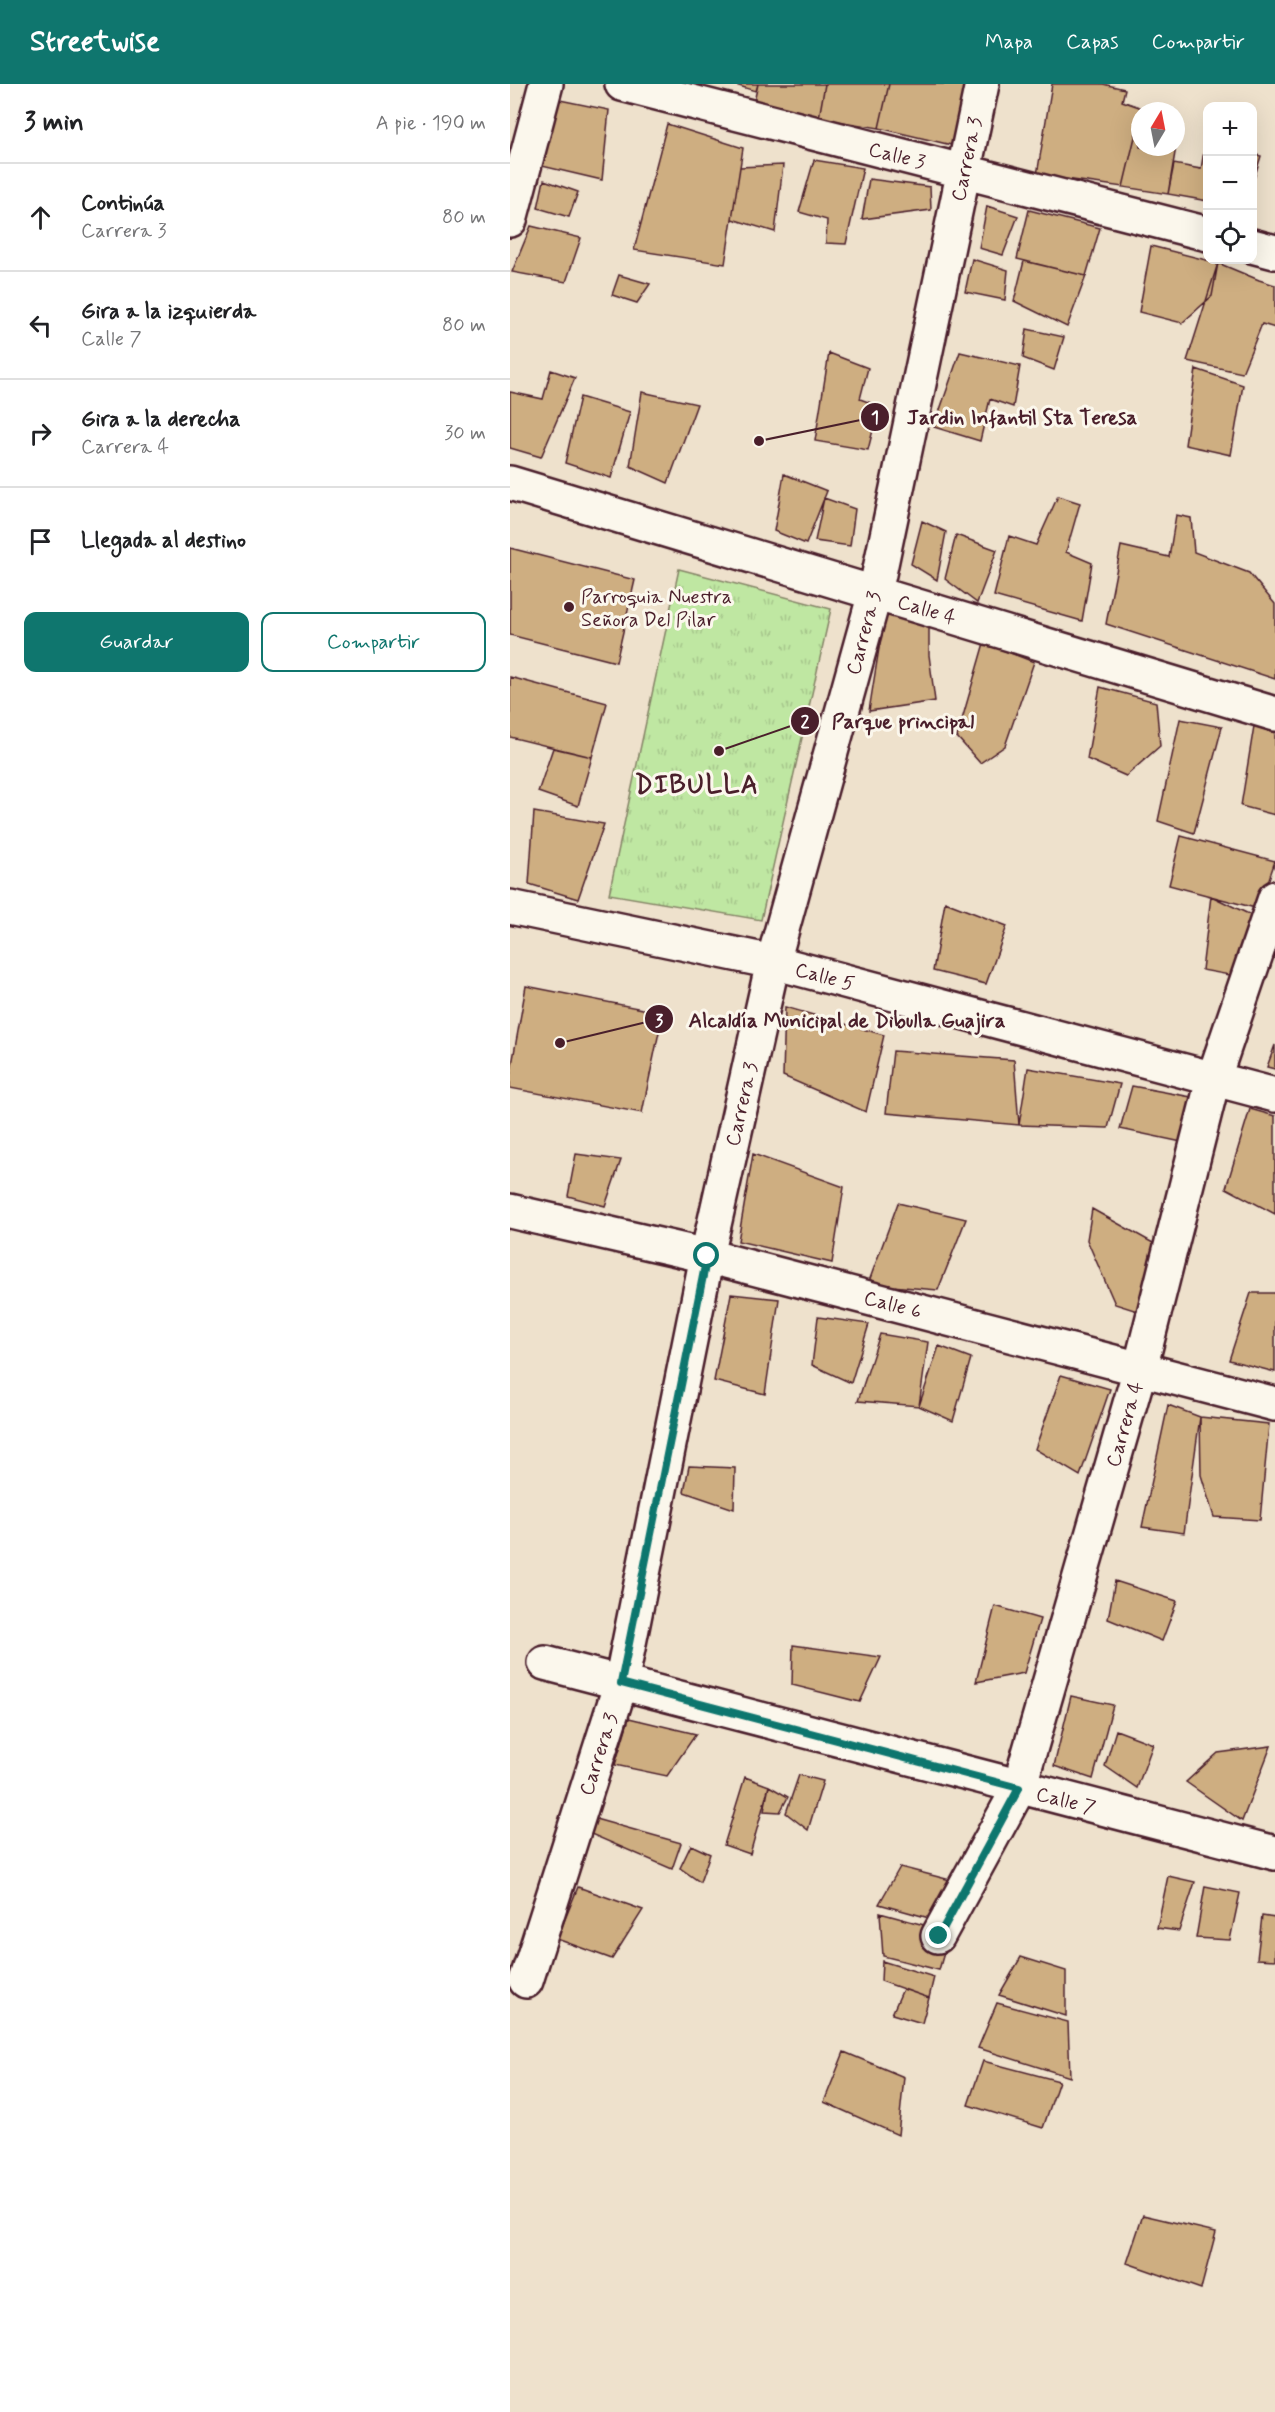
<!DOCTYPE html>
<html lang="es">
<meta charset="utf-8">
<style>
:root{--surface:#fff;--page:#f2f2f2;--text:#202124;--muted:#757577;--line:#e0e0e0;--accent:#0f766e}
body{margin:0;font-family:Mynerve,sans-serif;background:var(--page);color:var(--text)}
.controls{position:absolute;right:18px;top:18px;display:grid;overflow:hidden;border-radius:12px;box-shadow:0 6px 24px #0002}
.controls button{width:54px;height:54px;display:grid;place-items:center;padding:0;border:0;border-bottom:2px solid var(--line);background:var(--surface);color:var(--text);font:30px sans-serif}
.compass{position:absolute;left:621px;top:18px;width:54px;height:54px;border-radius:50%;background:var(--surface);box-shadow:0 6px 24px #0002;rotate:10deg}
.stop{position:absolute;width:18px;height:18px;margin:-14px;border:4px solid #0f766e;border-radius:50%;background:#fff}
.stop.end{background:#0f766e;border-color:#fff;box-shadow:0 2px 6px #0008}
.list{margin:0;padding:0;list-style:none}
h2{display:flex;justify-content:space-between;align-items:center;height:78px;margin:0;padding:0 24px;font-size:26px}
h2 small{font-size:20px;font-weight:400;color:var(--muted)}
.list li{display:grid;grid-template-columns:39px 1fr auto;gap:18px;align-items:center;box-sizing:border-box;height:108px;padding:0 24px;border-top:2px solid var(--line)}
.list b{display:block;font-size:22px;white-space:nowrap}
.list p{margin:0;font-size:20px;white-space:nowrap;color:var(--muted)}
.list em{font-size:20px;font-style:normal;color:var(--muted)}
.actions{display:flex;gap:12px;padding:18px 24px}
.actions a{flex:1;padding:14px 0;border:2px solid var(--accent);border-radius:12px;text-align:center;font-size:21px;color:var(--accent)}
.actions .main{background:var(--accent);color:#fff}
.icon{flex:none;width:33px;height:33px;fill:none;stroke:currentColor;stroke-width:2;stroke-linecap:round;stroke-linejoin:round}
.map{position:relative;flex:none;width:765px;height:2328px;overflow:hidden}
header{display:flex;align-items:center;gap:36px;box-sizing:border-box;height:84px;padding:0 30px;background:var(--accent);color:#fff}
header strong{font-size:28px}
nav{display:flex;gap:33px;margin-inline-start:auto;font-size:21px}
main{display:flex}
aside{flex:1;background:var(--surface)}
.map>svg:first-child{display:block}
</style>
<header>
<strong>Streetwise</strong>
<nav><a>Mapa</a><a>Capas</a><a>Compartir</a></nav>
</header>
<main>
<aside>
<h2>3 min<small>A pie · 190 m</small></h2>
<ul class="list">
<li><svg class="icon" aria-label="ahead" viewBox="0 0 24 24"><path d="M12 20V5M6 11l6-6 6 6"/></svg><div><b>Continúa</b><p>Carrera 3</p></div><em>80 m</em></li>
<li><svg class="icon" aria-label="left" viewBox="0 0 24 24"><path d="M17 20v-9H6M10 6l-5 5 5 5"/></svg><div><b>Gira a la izquierda</b><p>Calle 7</p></div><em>80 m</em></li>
<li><svg class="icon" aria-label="right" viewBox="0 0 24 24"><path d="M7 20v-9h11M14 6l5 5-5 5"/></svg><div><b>Gira a la derecha</b><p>Carrera 4</p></div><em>30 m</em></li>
<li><svg class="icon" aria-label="arrive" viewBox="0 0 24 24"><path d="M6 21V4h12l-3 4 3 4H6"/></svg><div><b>Llegada al destino</b></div></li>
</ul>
<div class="actions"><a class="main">Guardar</a><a>Compartir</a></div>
</aside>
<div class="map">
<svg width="765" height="2328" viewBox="0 0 765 2328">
<defs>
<pattern id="park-tufts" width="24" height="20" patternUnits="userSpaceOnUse" patternTransform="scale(1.5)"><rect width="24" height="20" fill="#bfe7a2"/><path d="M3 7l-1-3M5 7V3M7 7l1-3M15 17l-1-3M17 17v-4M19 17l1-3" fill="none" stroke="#a6c68c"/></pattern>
</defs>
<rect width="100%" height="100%" fill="#eee1cc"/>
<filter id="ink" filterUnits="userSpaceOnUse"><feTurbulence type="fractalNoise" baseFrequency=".0167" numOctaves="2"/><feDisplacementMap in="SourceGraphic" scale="12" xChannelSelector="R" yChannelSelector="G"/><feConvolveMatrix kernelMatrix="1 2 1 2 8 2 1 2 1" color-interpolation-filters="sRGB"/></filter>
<g filter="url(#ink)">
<path fill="url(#park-tufts)" stroke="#848366" stroke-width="1.5" d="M169 485 321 525 251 836 99 810Z"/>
<path fill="#ceae81" stroke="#4a1f2b" stroke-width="1.5" d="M222 0H248L246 7Z
M248 0H315L309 34 244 18Z
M315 0H379L369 44 309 34Z
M379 0H464L450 63 369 44Z
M542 0H593L615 5 612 17 632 24 613 103 527 91Z
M45 15 99 26 92 96 32 82Z
M630 32V63H666L658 110 613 103Z
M157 40 233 64 215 180 124 166Z
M695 61 698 62V117L658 110 664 80 691 85Z
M742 70 751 72 742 101Z
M304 76 353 84 336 160 316 159 317 136 289 128Z
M273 81 265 148 222 135 230 83Z
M359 95 420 103 421 126 352 135Z
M34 96 68 108 59 133 28 124Z
M477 122 508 132 493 171 469 164Z
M519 126 590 144 576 192 507 175Z
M21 142 71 154 56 198 2 188Z
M641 162 708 179 702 212 672 239 629 228Z
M462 175 498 186 495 216 455 208Z
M514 177 576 192 557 243 504 217Z
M708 179 749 196 765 201V244L752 240 732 289 677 277Z
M109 191 140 200 127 219 102 211Z
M517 245 554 253 544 286 513 274Z
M450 268 510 282 503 323 480 315 470 357 424 343Z
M319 269 358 284 350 315 369 322 358 366 305 357Z
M686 285 733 301 721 371 675 361Z
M41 286 65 294 31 373 0 364V308L33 315Z
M132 308 187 320 158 399 120 382Z
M70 313 120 328 101 394 55 379Z
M274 390 317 407 296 460 264 447Z
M548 412 570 419 556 468 582 479 572 537 484 512 499 452 526 461Z
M314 414 345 425 340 462 305 457Z
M666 431 681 434 684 468 739 489 765 520V595L596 540 611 462 659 473Z
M412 437 436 448 427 496 401 480Z
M446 451 487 466 467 519 435 495Z
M0 464 125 496 106 578 0 551Z
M375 527 419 539V571L425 617 359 627Z
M474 559 524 578 495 662 470 679 447 653Z
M0 593 97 619 82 673 0 653Z
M590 603 646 618 650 662 616 692 577 675Z
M670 635 712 643 684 749 648 737Z
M744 642 765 649V731L731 722Z
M43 664 82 673 68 722 28 708Z
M24 728 94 740 68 815 19 800Z
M671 752 765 777 749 825 659 801Z
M701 812 747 834 725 892 692 886Z
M435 818 497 842 476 900 423 887Z
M16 902 153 929 132 1029 0 1004V992Z
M275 923 374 951 356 1028 273 992Z
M765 961V985L757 983Z
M383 967 504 976 509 1041 376 1029Z
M518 984 610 1000 598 1044 509 1041Z
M622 1002 681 1013 686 1061 610 1045Z
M740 1025 765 1032V1130L716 1104Z
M66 1070 111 1076 95 1122 58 1112Z
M243 1070 334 1103 322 1179 228 1157Z
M388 1119 456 1135 428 1206 358 1200Z
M582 1125 643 1159V1232L605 1220 577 1156Z
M741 1209H765V1288L719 1276Z
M221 1210 269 1215 255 1310 204 1297Z
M308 1233 359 1240 341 1299 302 1281Z
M370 1250 418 1258 409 1322 348 1317Z
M429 1262 461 1274 443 1337 409 1322Z
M551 1291 600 1305 570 1392 525 1365Z
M658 1321 690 1333 674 1449 632 1443Z
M690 1333 759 1340 750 1436 704 1433 691 1391Z
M179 1382 225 1384 224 1425 174 1408Z
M605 1497 667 1517 652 1557 598 1535Z
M485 1522 530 1535 514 1589 466 1598Z
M283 1561 371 1573 350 1618 282 1601Z
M561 1612 603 1621 583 1695 544 1682Z
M119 1634 186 1650 157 1692 105 1681Z
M606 1646 643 1660 627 1704 595 1682Z
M761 1662 732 1737 676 1698 708 1669Z
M289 1691 313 1697 298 1746 276 1729Z
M235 1693 259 1702 240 1770 214 1761Z
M259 1702 278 1713 270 1728 254 1727Z
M82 1734 171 1759 162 1785 74 1747Z
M181 1761 200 1770 190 1798 170 1784Z
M390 1783 448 1798 430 1837 369 1820Z
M658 1792 685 1798 669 1847 647 1844Z
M695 1802 730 1809 720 1856 686 1854Z
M68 1803 133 1826 102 1875 47 1855Z
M370 1829 440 1848 429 1886 373 1872Z
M752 1832 765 1834V1876L747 1875Z
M511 1873 556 1887V1932L489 1911Z
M372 1877 424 1893 419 1914 371 1897Z
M393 1905 419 1914 412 1939 382 1930Z
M487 1919 558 1938 560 1993 468 1964Z
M334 1968 394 1993 388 2051 314 2018Z
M473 1977 549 1997 533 2044 458 2021Z
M633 2131 706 2148 691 2205 617 2179Z"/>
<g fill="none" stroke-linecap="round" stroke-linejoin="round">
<g stroke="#4a1f2b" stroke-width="38">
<path id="minor" d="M112 0 698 150
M0 136 36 0
M742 162 765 168
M0 399 765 630
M0 823 263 878 765 1011
M0 1127 197 1172 765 1320
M35 1579 765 1769
M428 1852 509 1704 630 1285 703 996 765 814
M16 1897 111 1599 197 1172 263 878 365 509 472 0"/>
</g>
<use href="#minor" stroke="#fbf7ec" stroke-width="33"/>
</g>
</g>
<g fill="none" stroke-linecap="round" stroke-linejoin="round" filter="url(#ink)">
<path stroke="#0f766e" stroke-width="8" d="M197 1172 111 1599 509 1704 429 1852"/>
</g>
<circle fill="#4a1f2b" stroke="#fbf7ec" stroke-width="2" cx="59" cy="523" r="6"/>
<g text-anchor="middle" stroke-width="6" stroke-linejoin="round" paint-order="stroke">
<g font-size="20" fill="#4a1f2b" stroke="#fbf7ec">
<text transform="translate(387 71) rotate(14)" y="7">Calle 3</text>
<text transform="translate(456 75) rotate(-78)" y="7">Carrera 3</text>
<text transform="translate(417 525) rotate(17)" y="7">Calle 4</text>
<text transform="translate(353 549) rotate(-75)" y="7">Carrera 3</text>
<text transform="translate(315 892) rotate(15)" y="7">Calle 5</text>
<text transform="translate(231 1020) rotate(-77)" y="7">Carrera 3</text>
<text transform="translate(383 1220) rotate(15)" y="7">Calle 6</text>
<text transform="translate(614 1340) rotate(-74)" y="7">Carrera 4</text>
<text transform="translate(88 1670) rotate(-72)" y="7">Carrera 3</text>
<text transform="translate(556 1716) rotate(14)" y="7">Calle 7</text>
</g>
<g font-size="20" fill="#4a1f2b" stroke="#fbf7ec" text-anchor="start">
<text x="71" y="519">Parroquia Nuestra<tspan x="71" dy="23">Señora Del Pilar</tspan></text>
</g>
<g font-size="26" font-weight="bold" letter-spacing="1.5" fill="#4a1f2b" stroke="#fbf7ec">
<text x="187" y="709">DIBULLA</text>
</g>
</g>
<path fill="none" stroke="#4a1f2b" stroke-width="2" d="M249 357L365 333M209 667L295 637M50 959L149 935"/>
<g fill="#4a1f2b" stroke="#fbf7ec" stroke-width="2">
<circle cx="249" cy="357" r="6"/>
<circle cx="209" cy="667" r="6"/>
<circle cx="50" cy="959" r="6"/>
<circle cx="365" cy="333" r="15"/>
<circle cx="295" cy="637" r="15"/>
<circle cx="149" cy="935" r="15"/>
</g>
<g font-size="18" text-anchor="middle" font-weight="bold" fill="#fff">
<text x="365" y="339">1</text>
<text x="295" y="643">2</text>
<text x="149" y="942">3</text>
</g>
<g font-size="21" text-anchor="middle" font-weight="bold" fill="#4a1f2b" stroke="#fbf7ec" stroke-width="6" stroke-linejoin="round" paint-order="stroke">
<text x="512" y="340">Jardin Infantil Sta Teresa</text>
<text x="393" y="644">Parque principal</text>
<text x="337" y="943">Alcaldía Municipal de Dibulla Guajira</text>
</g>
</svg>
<div class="controls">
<button>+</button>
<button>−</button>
<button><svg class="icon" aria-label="locate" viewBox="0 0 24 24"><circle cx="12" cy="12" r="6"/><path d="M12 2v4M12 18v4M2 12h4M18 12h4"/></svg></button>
</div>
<svg class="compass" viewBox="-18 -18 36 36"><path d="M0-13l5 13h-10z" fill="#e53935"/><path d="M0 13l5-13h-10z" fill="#757577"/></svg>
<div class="stop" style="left:197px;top:1172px"></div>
<div class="stop end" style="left:429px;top:1852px"></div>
</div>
</main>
